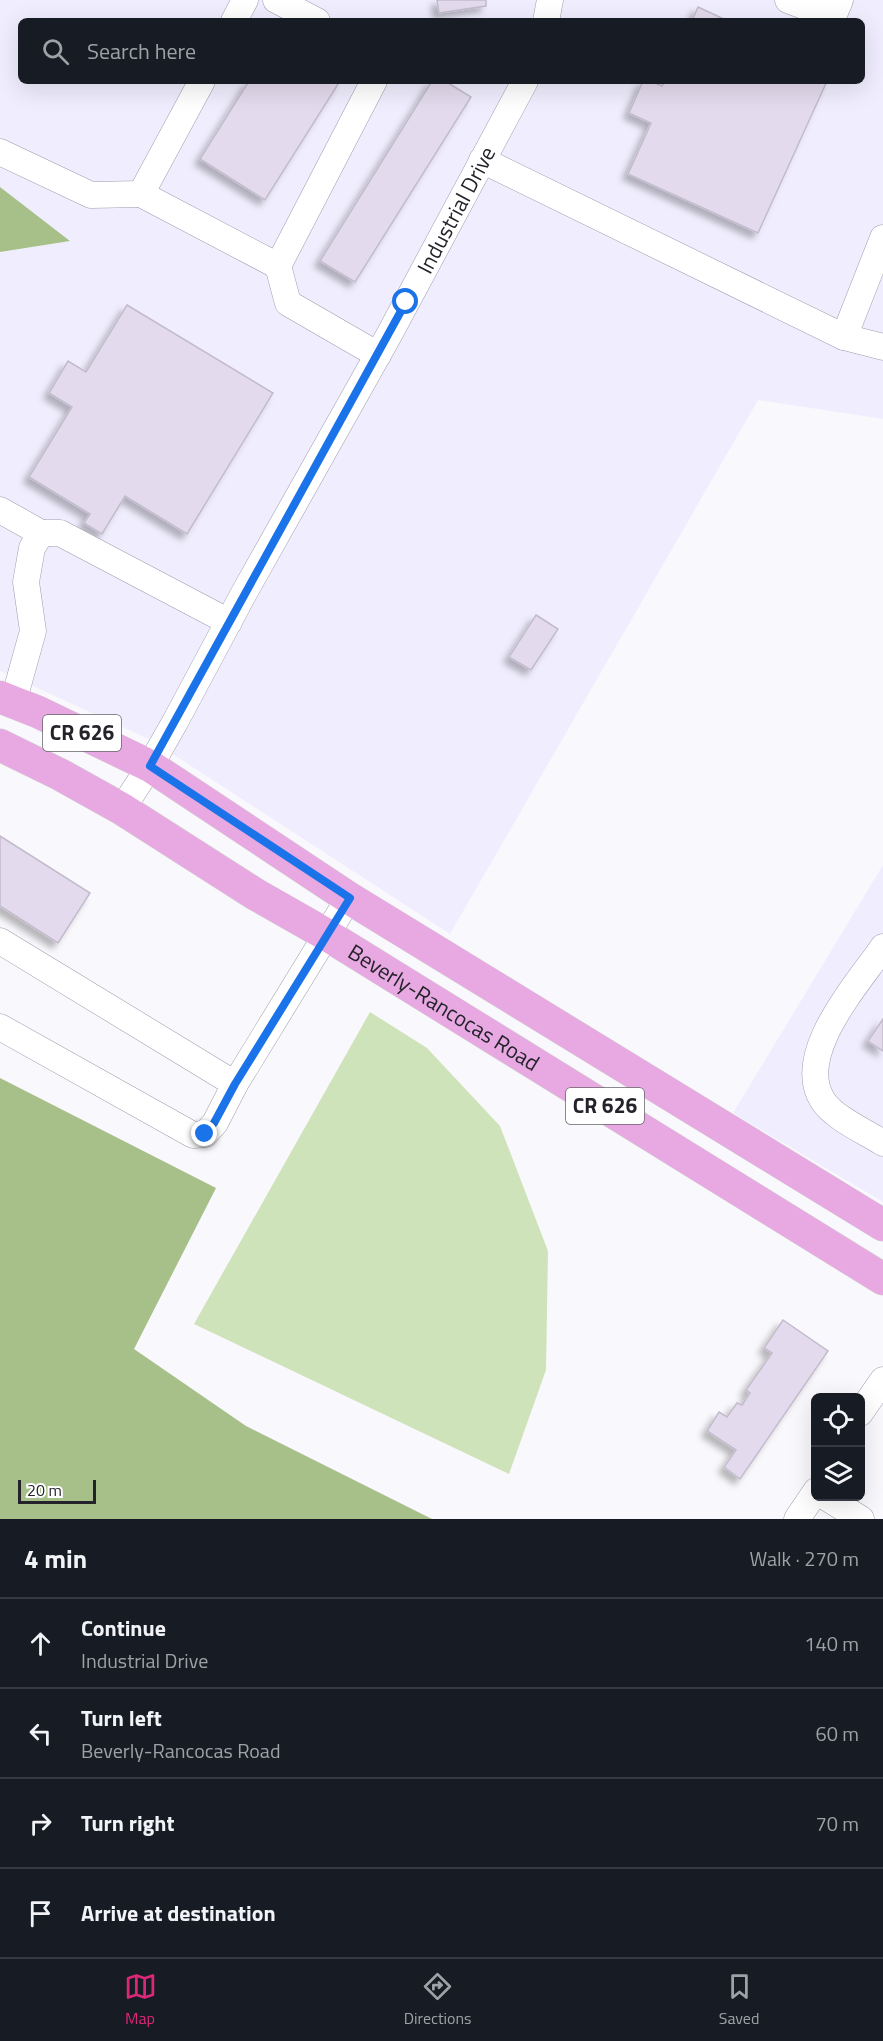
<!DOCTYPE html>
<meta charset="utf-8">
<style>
:root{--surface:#171b24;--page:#242831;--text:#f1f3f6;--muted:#9ea1a6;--line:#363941;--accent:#db2777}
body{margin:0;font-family:"Titillium Web",sans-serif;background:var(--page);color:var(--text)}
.controls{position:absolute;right:18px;bottom:18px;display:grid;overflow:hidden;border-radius:9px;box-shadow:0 6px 24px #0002}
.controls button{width:54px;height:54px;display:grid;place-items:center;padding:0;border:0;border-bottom:2px solid var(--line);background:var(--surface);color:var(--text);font:30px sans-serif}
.scale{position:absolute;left:18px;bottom:15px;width:78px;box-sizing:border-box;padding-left:6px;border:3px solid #232329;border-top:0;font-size:16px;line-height:21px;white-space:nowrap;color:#232329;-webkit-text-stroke:4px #fff;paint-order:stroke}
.stop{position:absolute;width:18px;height:18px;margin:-14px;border:4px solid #1a73e8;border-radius:50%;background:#fff}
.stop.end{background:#1a73e8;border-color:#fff;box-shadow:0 2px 6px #0008}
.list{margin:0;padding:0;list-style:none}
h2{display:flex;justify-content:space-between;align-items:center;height:78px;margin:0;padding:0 24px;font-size:26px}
h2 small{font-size:20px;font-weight:400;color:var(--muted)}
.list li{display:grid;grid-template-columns:39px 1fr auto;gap:18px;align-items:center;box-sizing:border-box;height:90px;padding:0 24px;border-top:2px solid var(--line)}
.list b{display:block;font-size:22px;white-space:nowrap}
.list p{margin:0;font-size:20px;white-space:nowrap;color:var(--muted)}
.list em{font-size:20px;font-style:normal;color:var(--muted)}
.icon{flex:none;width:33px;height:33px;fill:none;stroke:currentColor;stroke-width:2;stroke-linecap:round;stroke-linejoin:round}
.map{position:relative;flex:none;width:883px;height:1519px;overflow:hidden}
.search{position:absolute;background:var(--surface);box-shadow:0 6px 24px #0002;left:18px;right:18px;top:18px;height:66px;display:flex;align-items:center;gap:15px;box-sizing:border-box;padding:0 21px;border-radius:9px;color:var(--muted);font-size:22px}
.sheet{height:438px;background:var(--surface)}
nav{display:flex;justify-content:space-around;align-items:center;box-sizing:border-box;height:84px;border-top:2px solid var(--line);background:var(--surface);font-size:16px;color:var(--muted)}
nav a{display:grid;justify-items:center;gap:3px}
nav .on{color:var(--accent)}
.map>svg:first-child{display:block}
</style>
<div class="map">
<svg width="883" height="1519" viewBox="0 0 883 1519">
<defs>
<filter id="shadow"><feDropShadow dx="-5.5" dy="5.5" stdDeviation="3" flood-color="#0004"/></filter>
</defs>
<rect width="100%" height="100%" fill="#f9f8fc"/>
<path fill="#f0eefe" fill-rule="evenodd" d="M0 0H883V419L758 400 450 934 151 740 0 671V252L70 241 0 187ZM21 21H862V81H21Z
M883 865V1202L733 1113Z"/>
<path fill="#cfe3ba" d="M370 1012 427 1048 500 1126 548 1251 546 1370 509 1474 194 1324Z"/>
<path fill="#a7c089" d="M0 187 70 241 0 252Z
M0 1078 216 1188 134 1349 246 1426 432 1519H0Z"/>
<path fill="#e3dbed" stroke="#c3bbcc" stroke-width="1.5" filter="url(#shadow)" d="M437 0H486V6L439 13Z
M698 7 728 21H692Z
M249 81H340L265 200 200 159Z
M432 81H445L471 97 355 282 320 261Z
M643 81H650L662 86 665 81H827L758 233 628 174 651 123 629 113Z
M127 305 273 393 187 534 125 496 102 534 84 523 90 514 29 477 72 407 49 393 68 361 86 372Z
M536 615 558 629 531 670 509 657Z
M0 836 90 893 58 943 0 906Z
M883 1019V1051L868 1041Z
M783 1320 828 1351 740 1479 724 1467 736 1450 707 1431 719 1412 727 1417 737 1403 742 1405 750 1393 746 1390 772 1353 764 1348Z"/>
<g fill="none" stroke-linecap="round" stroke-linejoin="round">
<g stroke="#9e9cad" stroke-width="27">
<g id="minor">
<path d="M276 0 317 21"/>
<path d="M788 0 833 17 840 0"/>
<path d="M234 21 245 0"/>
<path d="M546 21 550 0"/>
<path d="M202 81 141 194 278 266"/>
<path d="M374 81 278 266 288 303 378 355"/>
<path d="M0 152 91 195 141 194"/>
<path d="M482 160 844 337 883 238"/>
<path d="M844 337 883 347"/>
<path d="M0 510 41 533"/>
<path d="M13 703 33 631 26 582 32 548 41 533H60L229 622"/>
<path id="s1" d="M122 809 150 766 175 722 244 593 389 335 525 81"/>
<path d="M0 941 235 1084 349 898"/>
<path d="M883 947C857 985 793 1055 823 1101 834 1118 866 1132 883 1143"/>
<path d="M0 1027 193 1135 205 1134 215 1123 235 1084"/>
<path d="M860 1413 883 1380"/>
<path d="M824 1496 861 1519"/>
<path d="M797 1519 816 1491"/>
</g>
</g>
<g stroke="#d3d3d4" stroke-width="33">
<g id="major">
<path d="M0 697 38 712 150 766 349 898 883 1225"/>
<path id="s2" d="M0 745 61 775 122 809 255 894 327 935 883 1279"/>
</g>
</g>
<use href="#minor" stroke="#fff" stroke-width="26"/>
<use href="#major" stroke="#e8a8e2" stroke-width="32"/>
</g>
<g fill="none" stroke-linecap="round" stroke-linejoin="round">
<path stroke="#1a73e8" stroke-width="8" d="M205 1134 214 1123 235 1084 350 898 150 766 406 302"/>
</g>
<g text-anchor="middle" stroke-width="4.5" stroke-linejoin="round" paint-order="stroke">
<g fill="#fff" stroke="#656569" stroke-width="1.5">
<rect x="43" y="715" width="78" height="36" rx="4.5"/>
<rect x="566" y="1088" width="78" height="36" rx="4.5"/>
</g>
<g font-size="21" font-weight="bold" fill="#232329">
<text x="82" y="740">CR 626</text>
<text x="605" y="1113">CR 626</text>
</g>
<g font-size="22" fill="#232329" stroke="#fff">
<text dy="8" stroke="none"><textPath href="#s1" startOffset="686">Industrial Drive</textPath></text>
<text dy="8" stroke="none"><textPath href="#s2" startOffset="516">Beverly-Rancocas Road</textPath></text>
</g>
</g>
</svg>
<div class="controls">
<button><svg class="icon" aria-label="locate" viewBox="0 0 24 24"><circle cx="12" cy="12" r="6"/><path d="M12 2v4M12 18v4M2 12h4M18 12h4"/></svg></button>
<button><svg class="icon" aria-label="layers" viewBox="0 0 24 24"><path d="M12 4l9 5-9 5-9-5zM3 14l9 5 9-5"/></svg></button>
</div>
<div class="scale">20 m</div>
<div class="stop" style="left:406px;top:302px"></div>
<div class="stop end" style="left:205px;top:1134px"></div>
<div class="search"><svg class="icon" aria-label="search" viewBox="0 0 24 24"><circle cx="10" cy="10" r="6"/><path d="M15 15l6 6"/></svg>Search here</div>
</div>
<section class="sheet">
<h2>4 min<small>Walk · 270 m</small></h2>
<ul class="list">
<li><svg class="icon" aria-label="ahead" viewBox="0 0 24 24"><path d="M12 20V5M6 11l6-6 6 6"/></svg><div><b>Continue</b><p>Industrial Drive</p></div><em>140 m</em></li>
<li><svg class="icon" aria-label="left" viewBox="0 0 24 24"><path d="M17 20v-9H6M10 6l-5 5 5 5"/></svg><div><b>Turn left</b><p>Beverly-Rancocas Road</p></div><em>60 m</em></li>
<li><svg class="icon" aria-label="right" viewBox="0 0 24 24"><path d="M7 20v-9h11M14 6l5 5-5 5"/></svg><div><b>Turn right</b></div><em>70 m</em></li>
<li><svg class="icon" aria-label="arrive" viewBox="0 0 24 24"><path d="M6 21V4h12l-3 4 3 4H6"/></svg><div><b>Arrive at destination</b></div></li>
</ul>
</section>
<nav>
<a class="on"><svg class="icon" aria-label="map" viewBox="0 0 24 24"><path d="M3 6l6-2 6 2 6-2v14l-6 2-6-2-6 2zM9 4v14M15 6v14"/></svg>Map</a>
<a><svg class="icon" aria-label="directions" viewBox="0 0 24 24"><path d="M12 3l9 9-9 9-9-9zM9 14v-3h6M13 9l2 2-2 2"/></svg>Directions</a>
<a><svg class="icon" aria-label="saved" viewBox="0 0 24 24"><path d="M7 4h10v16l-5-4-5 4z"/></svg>Saved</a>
</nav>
